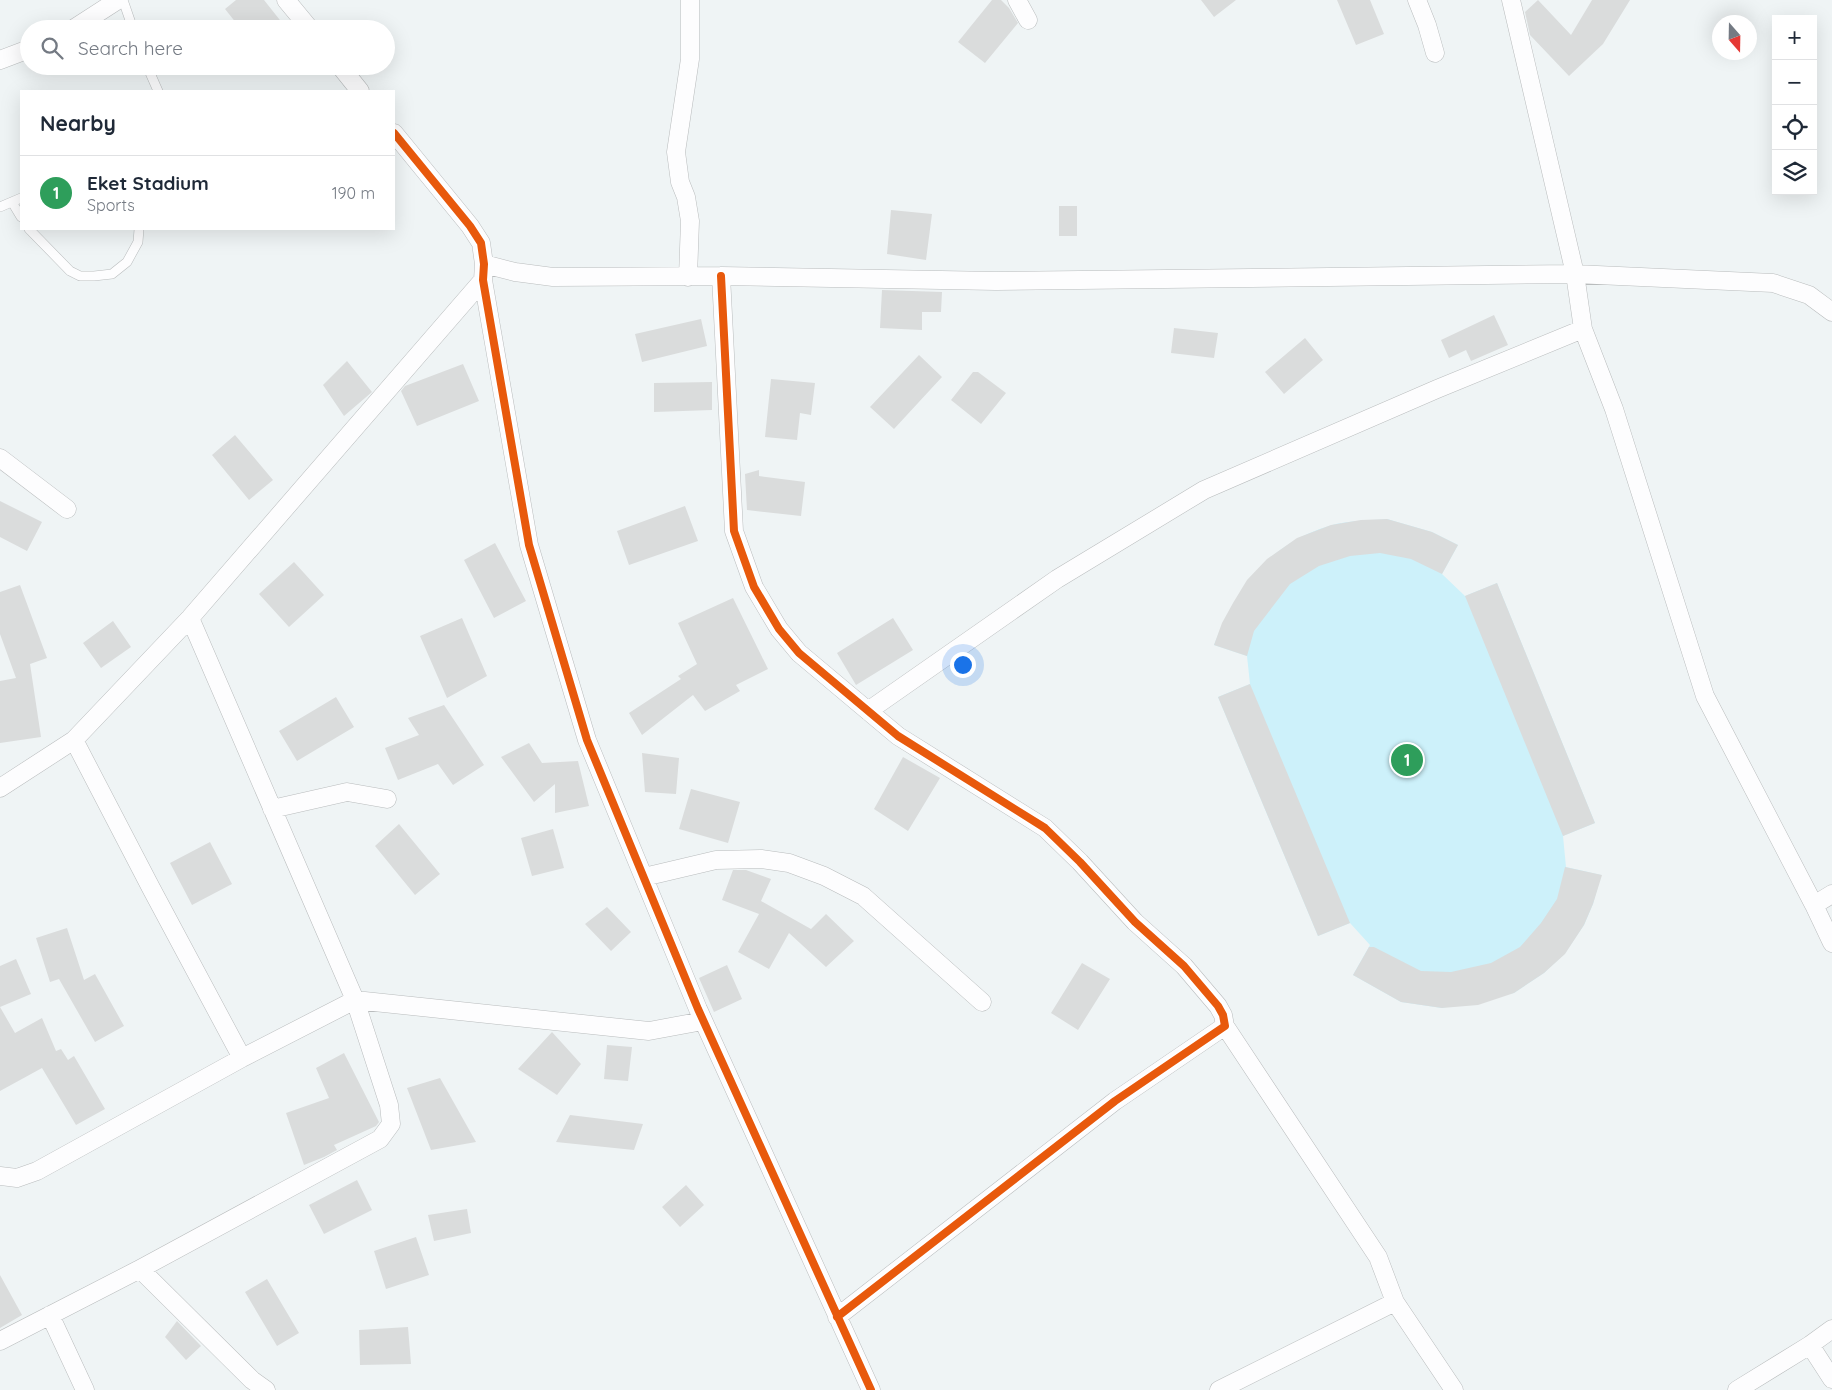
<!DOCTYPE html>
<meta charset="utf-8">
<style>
:root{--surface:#fff;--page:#f6f6f7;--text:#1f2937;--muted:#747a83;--line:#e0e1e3;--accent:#75797a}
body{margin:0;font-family:Quicksand,sans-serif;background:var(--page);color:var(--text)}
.controls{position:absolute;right:15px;top:15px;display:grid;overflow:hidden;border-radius:0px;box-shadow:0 5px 20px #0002}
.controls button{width:45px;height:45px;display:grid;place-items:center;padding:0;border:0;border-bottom:1px solid var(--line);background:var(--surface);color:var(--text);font:25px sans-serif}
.compass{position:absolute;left:1712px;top:15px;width:45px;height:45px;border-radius:50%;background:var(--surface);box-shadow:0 5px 20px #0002;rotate:160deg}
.you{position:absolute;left:962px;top:664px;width:18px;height:18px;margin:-12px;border:4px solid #fff;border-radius:50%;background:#1a73e8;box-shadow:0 0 0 8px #1a73e833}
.badge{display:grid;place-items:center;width:32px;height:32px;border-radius:50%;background:var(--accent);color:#fff;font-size:16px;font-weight:700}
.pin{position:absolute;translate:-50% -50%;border:2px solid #fff;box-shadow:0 1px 5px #0006}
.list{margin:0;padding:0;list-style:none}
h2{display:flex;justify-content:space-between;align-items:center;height:65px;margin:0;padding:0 20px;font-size:21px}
h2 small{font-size:16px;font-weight:400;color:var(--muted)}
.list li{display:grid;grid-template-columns:32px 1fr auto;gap:15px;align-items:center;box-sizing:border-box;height:75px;padding:0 20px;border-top:1px solid var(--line)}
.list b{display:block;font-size:19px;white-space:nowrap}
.list p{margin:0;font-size:16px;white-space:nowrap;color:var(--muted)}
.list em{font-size:16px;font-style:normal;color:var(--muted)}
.icon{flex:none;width:28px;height:28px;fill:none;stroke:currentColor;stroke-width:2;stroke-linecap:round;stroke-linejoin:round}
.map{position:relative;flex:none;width:1832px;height:1390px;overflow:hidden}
.search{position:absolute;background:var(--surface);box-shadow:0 5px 20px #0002;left:20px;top:20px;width:375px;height:55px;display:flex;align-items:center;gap:12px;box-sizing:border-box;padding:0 18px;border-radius:28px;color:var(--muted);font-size:19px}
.panel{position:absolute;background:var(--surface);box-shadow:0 5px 20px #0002;left:20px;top:90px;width:375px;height:140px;border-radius:0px}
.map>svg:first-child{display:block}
</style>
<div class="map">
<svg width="1832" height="1390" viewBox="0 0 1832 1390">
<rect width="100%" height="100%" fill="#eff4f5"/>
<path fill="#cdf1fa" d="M1387 519 1432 532 1458 545 1442 574 1465 596 1497 583 1595 823 1563 836 1566 867 1601 875 1593 904 1584 925 1565 953 1544 973 1514 993 1442 1008 1401 1002 1353 975 1370 945 1350 923 1318 936 1218 697 1250 684 1247 656 1214 645C1236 588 1269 544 1329 526 1347 520 1368 521 1387 519Z"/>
<path fill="#dadcdc" d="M236 0H264L287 29H241L225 9Z
M992 0H1001L1009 8 1018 23 985 63 958 42Z
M1201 0H1236L1214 17Z
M1337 0H1370L1384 34 1356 45Z
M1538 0 1571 35 1592 0H1630L1603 44 1569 76 1530 35 1525 12Z
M1059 206H1077V236H1059Z
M891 210 932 214 926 260 887 254Z
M882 290 942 292 941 312H922V330L880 328Z
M1494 315 1508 345 1471 361 1466 350 1449 358 1441 340Z
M701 319 707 346 642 362 635 334Z
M1174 328 1218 333 1214 358 1171 353Z
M1305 338 1323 360 1284 394 1265 372Z
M919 355 942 377 894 429 870 407Z
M347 361 372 392 344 416 323 385Z
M463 364 479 401 417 426 401 391 405 386Z
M973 372H978L1006 393 981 424 951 400Z
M771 379 815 383 811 415 800 413 797 440 765 437Z
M712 382V410L654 412V383Z
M235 435 273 480 249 500 212 455Z
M759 470V476L805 482 801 516 747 510 745 474Z
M0 501 42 522 27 551 0 537Z
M685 506 698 541 629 565 617 531Z
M1387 519 1432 532 1458 545 1442 574 1411 559 1380 553 1350 556 1319 566 1290 584 1254 631 1247 656 1214 645 1222 623 1233 603 1247 580 1267 559 1297 538 1331 525 1361 520Z
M495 543 526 601 494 618 464 560Z
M294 562 324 595 289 627 259 594Z
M1497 583 1595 823 1563 836 1465 596Z
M20 585 47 658 30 664 41 737 0 743V681L16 678 0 634V592Z
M733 598 768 669 736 685 740 691 705 711 693 695 642 735 629 713 681 679 678 676 697 664 678 623Z
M462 618 487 676 447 698 420 636Z
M893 618 913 650 856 685 837 653Z
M113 621 131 647 101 668 83 643Z
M1250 684 1350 923 1318 936 1218 697Z
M336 697 354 727 297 761 279 731Z
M444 705 484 765 453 785 438 764 398 780 385 748 419 735 408 718Z
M529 743 542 763 578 761 589 806 555 813V784L534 802 501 757Z
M642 753 679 758 676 794 645 792Z
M903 757 940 778 908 831 874 809Z
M691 789 740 802 728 843 679 829Z
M399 824 440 874 415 895 375 846Z
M553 829 564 868 532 876 521 838Z
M210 842 232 884 192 905 170 863Z
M1565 867 1602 875 1593 904 1584 925 1565 954 1544 973 1514 993 1478 1005 1442 1008 1401 1002 1353 975 1369 947H1374L1421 971 1451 972 1491 963 1520 947 1541 923 1557 899Z
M733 870H746L771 879 761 901 811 929 826 914 854 941 826 967 789 933 769 969 738 952 759 914 722 900Z
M607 907 631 932 611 951 585 924Z
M67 928 84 980 95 974 124 1026 95 1042 59 979 50 982 36 938Z
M16 959 31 994 0 1007 15 1033 42 1018 56 1051 61 1049 68 1060 74 1056 105 1109 76 1125 42 1068 0 1091V966Z
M1082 963 1110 979 1078 1030 1051 1013Z
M727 965 742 999 714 1012 699 978Z
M552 1032 581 1064 557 1095 518 1069Z
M607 1045 632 1047 628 1081 604 1079Z
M344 1053 379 1122 376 1126 334 1145 337 1150 324 1157 304 1165 286 1113 329 1098 316 1068Z
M440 1078 476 1142 431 1150 407 1088Z
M570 1115 643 1124 634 1150 556 1142Z
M357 1180 372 1210 324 1234 309 1205Z
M686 1185 704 1205 680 1227 662 1207Z
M467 1209 471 1233 434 1241 428 1215Z
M416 1237 429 1275 386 1289 374 1251Z
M0 1275 22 1315 0 1328Z
M267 1279 299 1333 277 1346 245 1292Z
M177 1321 201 1346 186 1360 165 1337Z
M408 1327 411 1364 360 1365 359 1330Z"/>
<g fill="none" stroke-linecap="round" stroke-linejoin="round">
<g stroke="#b9bcbd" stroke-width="10">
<path id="service" d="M123 0 133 29
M147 66 158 91
M12 202 21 217
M0 207 21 198
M29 229 70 271 80 276H94L112 274 127 262 138 242 139 229"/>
</g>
<g stroke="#b9bcbd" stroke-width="19">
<path id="minor" d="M286 0 310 29
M1017 0 1028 20
M1417 0 1427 25 1435 53
M1511 0 1575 274 1583 329 1614 409 1705 696 1814 905 1832 943
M73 29 118 0
M0 60 29 49
M340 66 360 91
M394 133 470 226 481 243 484 264 483 280 529 545 587 740 698 1009 871 1390
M484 264 515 272 553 277 721 276 996 281 1575 274 1773 283 1809 295 1832 312
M721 276 734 531 754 587 779 629 799 653 898 736 1045 828 1080 862 1135 922 1184 966 1218 1006 1223 1015 1225 1026 1115 1101 837 1317
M688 277 690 221 686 197 680 182 676 152 690 59V0
M0 458 67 509
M868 711 1057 579 1204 490 1437 389 1583 329
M74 740 151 888 242 1058
M0 788 74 740 190 618 483 280
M272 809 347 792 387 799
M644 877 716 860 761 859 789 863 824 876 863 896 982 1002
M1814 905 1832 894
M1225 1026 1378 1257 1395 1302
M0 1176 17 1178 37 1171 242 1058 355 1000 649 1031 703 1021
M140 1269 252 1380 266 1390
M50 1315 85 1390
M0 1341 140 1269 380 1139 391 1124 389 1105 355 1000 190 618
M1810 1345 1832 1379
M1219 1390 1395 1302 1454 1390
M1737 1390 1810 1345 1832 1329"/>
</g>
<use href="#service" stroke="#fdfdfe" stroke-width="9"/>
<use href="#minor" stroke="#fdfdfe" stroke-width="18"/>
<g stroke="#fff" stroke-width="11">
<path id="cycleway" d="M394 133 470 226 481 243 484 264 483 280 529 545 587 740 698 1009 871 1390
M721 276 734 531 754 587 779 629 799 653 898 736 1045 828 1080 862 1135 922 1184 966 1218 1006 1223 1015 1225 1026 1115 1101 837 1317"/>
</g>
<use href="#cycleway" stroke="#e8590c" stroke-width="8"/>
</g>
</svg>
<div class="controls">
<button>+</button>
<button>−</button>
<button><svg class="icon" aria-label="locate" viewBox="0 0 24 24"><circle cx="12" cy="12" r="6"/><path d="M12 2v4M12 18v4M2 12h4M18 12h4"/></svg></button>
<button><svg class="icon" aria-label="layers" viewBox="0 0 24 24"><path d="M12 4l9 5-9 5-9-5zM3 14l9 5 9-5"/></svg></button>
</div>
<svg class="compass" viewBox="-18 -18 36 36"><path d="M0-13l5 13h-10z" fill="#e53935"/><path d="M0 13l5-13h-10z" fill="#747a83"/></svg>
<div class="you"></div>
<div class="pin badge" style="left:1407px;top:760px;background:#2e9e5b">1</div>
<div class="search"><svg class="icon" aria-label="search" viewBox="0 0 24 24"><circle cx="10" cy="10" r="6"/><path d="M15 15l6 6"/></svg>Search here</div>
<section class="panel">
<h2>Nearby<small></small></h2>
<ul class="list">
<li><span class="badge" style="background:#2e9e5b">1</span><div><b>Eket Stadium</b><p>Sports</p></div><em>190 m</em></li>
</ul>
</section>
</div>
